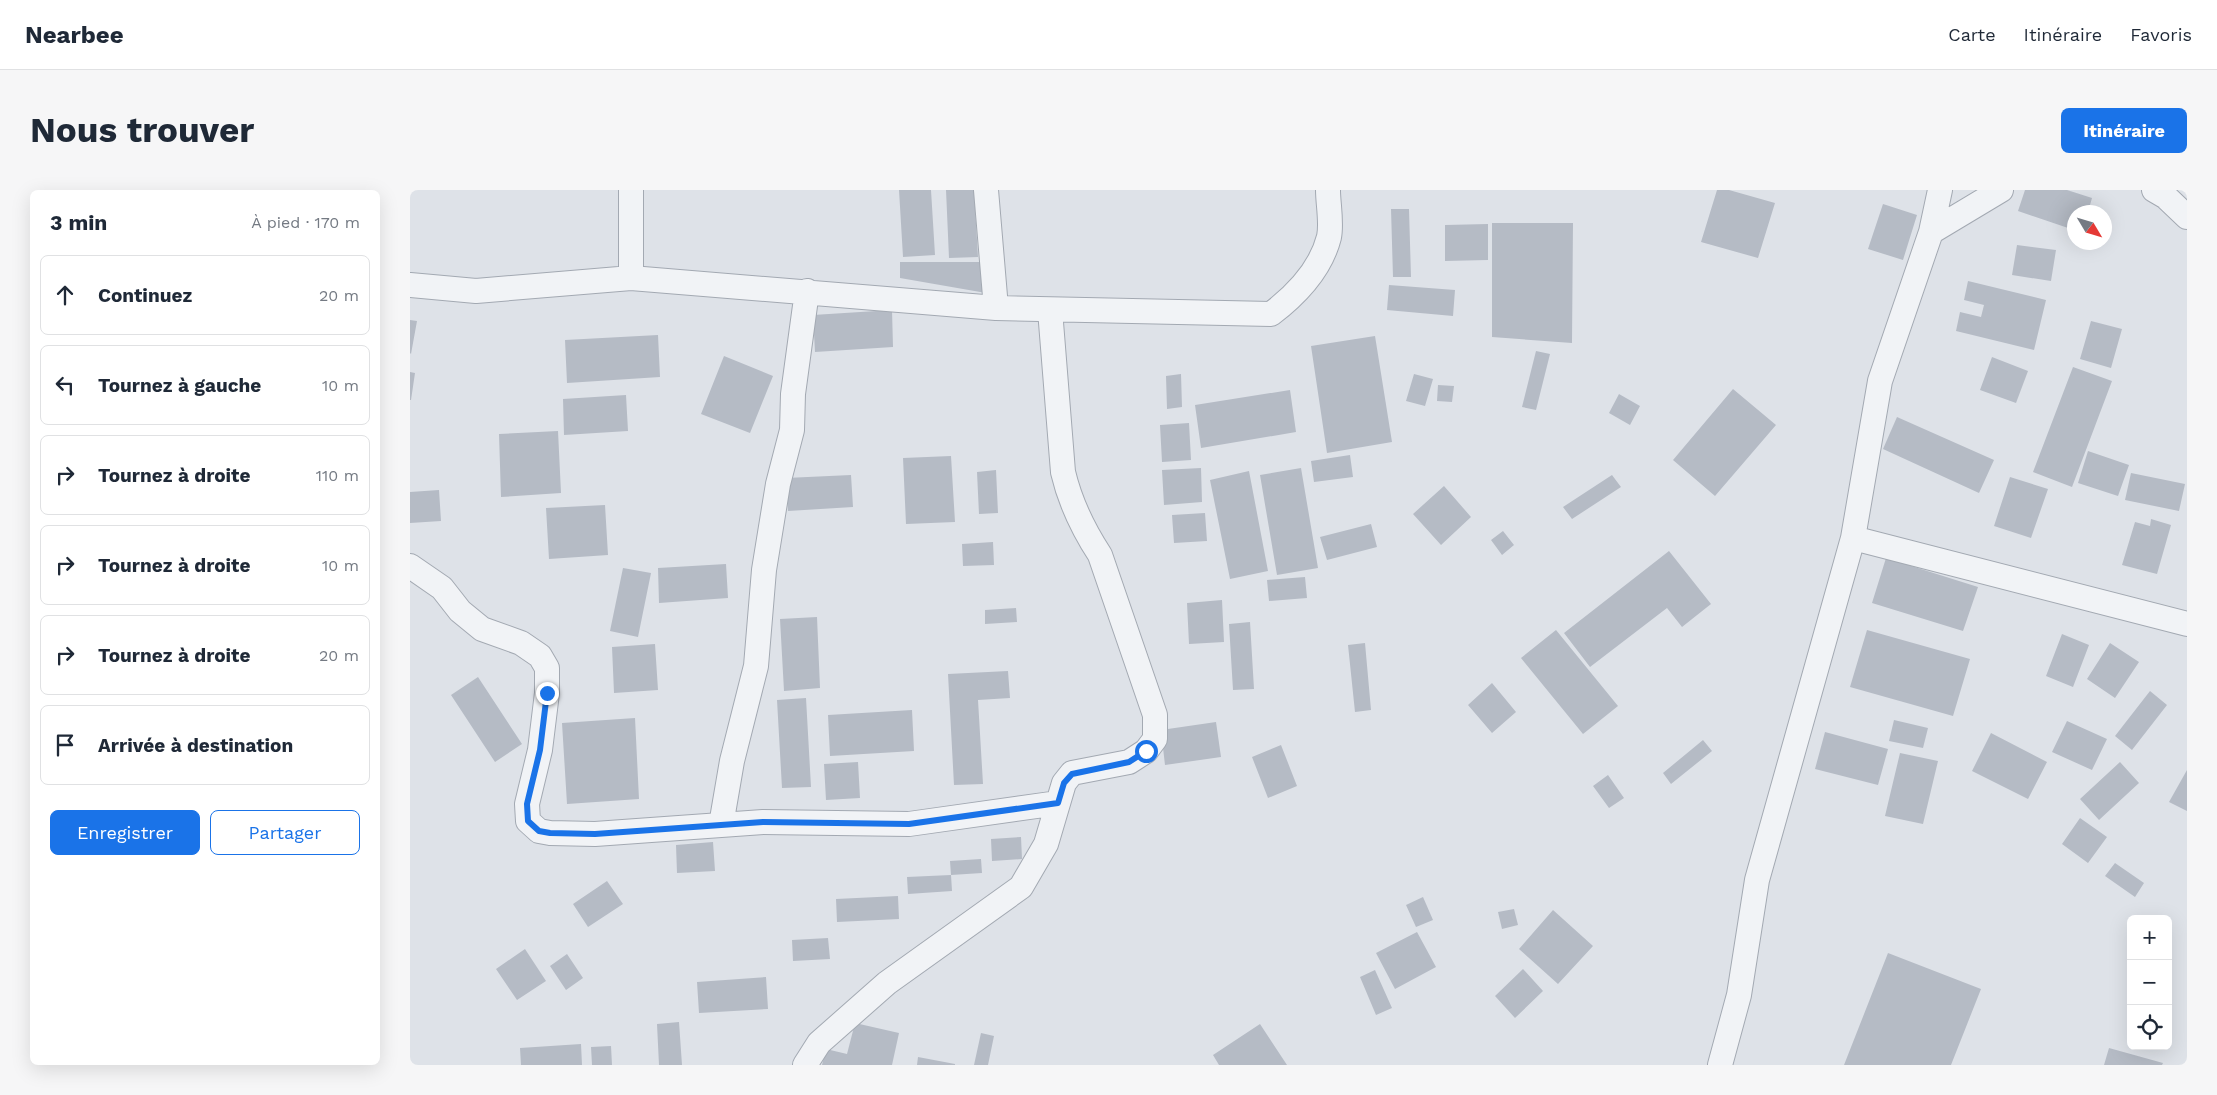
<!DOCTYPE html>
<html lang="fr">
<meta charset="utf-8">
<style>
:root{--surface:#fff;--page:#f6f6f7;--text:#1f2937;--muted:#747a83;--line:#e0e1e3;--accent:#1a73e8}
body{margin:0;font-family:"Work Sans",sans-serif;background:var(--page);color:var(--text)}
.controls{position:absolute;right:15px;bottom:15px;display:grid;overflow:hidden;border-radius:8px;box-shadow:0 5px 20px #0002}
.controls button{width:45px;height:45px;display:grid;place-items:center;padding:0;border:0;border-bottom:1px solid var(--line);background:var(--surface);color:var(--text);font:25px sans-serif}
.compass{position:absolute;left:1657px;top:15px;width:45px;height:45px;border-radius:50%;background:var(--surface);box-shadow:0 5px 20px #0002;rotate:128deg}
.stop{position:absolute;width:15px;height:15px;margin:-11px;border:4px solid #1a73e8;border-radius:50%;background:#fff}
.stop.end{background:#1a73e8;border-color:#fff;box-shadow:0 1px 5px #0008}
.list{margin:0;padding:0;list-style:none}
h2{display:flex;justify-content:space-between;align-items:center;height:65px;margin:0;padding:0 20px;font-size:21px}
h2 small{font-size:16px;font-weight:400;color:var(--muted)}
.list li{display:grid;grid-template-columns:32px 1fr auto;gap:15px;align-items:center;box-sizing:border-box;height:80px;margin:0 10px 10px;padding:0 10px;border:1px solid var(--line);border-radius:8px}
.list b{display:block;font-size:19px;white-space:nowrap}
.list em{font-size:16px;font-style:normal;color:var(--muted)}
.actions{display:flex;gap:10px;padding:15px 20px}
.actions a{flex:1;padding:11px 0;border:1px solid var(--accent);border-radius:8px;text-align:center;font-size:18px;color:var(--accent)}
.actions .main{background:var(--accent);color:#fff}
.icon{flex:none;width:28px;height:28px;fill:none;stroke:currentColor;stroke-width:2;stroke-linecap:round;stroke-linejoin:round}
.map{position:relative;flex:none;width:1777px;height:875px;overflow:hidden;border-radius:8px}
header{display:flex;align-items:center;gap:30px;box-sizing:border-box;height:70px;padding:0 25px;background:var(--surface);border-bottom:1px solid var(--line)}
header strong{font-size:24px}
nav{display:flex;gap:28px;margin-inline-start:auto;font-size:18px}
.intro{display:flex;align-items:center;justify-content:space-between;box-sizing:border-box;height:120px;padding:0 30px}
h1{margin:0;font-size:35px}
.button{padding:12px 22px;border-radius:8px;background:var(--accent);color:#fff;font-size:18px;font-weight:700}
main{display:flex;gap:30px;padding:0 30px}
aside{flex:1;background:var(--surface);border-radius:8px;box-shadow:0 5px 20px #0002}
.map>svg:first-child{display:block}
</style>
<header>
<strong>Nearbee</strong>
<nav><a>Carte</a><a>Itinéraire</a><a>Favoris</a></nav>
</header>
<div class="intro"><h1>Nous trouver</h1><a class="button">Itinéraire</a></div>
<main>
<aside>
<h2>3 min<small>À pied · 170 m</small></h2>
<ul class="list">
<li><svg class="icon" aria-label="ahead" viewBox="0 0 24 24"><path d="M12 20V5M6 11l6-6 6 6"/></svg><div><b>Continuez</b></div><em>20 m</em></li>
<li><svg class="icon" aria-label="left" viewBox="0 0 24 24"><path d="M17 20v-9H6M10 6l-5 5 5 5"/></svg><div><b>Tournez à gauche</b></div><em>10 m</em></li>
<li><svg class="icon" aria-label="right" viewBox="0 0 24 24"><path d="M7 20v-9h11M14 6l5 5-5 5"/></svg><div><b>Tournez à droite</b></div><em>110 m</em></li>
<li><svg class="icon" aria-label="right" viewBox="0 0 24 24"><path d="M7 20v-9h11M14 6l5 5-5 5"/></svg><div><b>Tournez à droite</b></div><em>10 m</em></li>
<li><svg class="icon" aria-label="right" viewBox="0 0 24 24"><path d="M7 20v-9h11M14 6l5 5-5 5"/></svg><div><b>Tournez à droite</b></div><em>20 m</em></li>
<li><svg class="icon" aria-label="arrive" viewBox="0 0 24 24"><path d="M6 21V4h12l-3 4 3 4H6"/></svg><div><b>Arrivée à destination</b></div></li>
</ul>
<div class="actions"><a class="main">Enregistrer</a><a>Partager</a></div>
</aside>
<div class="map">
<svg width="1777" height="875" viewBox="0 0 1777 875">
<rect width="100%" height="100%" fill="#dee2e8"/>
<path fill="#b5bbc5" d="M489 0H521L525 65 493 67Z
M536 0H564L568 67 539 68Z
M1307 0H1319L1365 13 1348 68 1291 52Z
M1615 0H1657L1682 8 1678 22H1664V40L1608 21Z
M1473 14 1507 25 1493 70 1458 59Z
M981 19H999L1001 87H983Z
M1082 33H1163L1162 153 1082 147Z
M1078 34V70L1035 71V35Z
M1607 55 1646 60 1641 91 1602 85Z
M490 72H576V103L490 88Z
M1558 91 1636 110 1624 160 1546 141 1550 122 1571 127 1574 115 1554 110Z
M979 95 1045 100 1043 126 977 120Z
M482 120 483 157 405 162 403 125Z
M0 130 7 131 1 164 0 163Z
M1681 131 1712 139 1701 178 1670 169Z
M248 145 250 187 157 193 155 150Z
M965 146 982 252 917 263 901 156Z
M1126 161 1140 164 1126 220 1112 217Z
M314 166 363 186 340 243 291 224Z
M1582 167 1618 181 1606 213 1570 200Z
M1663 177 1702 191 1662 297 1623 282Z
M0 182 5 183 1 210H0Z
M771 184 772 217 757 219 756 186Z
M1004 184 1023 189 1015 216 996 211Z
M1028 195 1044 196 1042 212 1027 211Z
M1323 199 1366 235 1305 306 1263 270Z
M880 200 886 242 791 258 785 215Z
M1209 204 1230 216 1220 235 1199 223Z
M216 205 218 241 154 245 153 209Z
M1487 227 1584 270 1569 303 1473 259Z
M779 233 781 270 752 272 750 235Z
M148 241 151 303 91 307 89 244Z
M1678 261 1719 275 1708 306 1668 293Z
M940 265 943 287 904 292 901 271Z
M541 266 545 332 496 334 493 268Z
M791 278 792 312 754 315 752 280Z
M891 278 908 378 867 385 850 285Z
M586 280 588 323 569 324 567 282Z
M839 281 858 381 820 389 800 290Z
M1721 283 1775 294 1769 321 1715 310Z
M441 285 443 317 378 321 376 288Z
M1202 285 1211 297 1162 329 1153 317Z
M1600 287 1638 299 1621 348 1584 336Z
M1034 296 1061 327 1031 355 1003 324Z
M29 300 31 331 0 333V302Z
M195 315 198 365 139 369 136 318Z
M795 323 797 351 764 353 762 325Z
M1741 329 1761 335 1747 384 1712 375 1725 332 1740 336Z
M961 334 967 357 917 370 910 347Z
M1093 341 1104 355 1092 365 1081 350Z
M583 352 584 375 553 376 552 354Z
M1259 361 1301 414 1272 437 1257 418 1180 477 1154 443Z
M1476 368 1568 397 1553 441 1462 413Z
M316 374 318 408 249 413 248 378Z
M213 378 241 383 228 447 200 441Z
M895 387 897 408 859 411 857 390Z
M812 410 814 452 779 454 777 413Z
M606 418 607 432 575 434V420Z
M407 427 410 498 374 501 370 429Z
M840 432 844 499 823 500 819 434Z
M1146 440 1208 516 1173 544 1111 468Z
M1457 440 1560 469 1543 526 1440 497Z
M1652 444 1679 455 1663 497 1636 486Z
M955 453 961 520 945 522 938 455Z
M1700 453 1729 472 1705 508 1677 489Z
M245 454 248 500 204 503 202 457Z
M598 481 600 508 568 510 573 594 544 595 538 484Z
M68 487 112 554 85 572 41 505Z
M1082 493 1106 522 1082 543 1058 515Z
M1740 501 1757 515 1722 560 1705 546Z
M396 508 401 597 372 598 367 510Z
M502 520 504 561 420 566 418 525Z
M225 528 229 609 157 614 152 533Z
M1484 530 1518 538 1513 558 1479 551Z
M1657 531 1697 549 1682 580 1642 562Z
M806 532 811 567 755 575 751 540Z
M1415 542 1478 559 1468 595 1405 579Z
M1581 543 1637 572 1618 609 1562 581Z
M1293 550 1302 561 1261 594 1253 583Z
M871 555 887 596 858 608 842 567Z
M1490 563 1528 571 1513 634 1475 626Z
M448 572 450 608 416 610 414 574Z
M1710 572 1729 593 1689 630 1670 609Z
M1777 580V621L1759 612Z
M1198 585 1214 608 1199 618 1183 596Z
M1670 628 1697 647 1678 673 1652 654Z
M611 647 612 669 582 671 581 649Z
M303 652 305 681 267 683 266 655Z
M571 669 572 683 541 685 542 701 498 704 497 687 541 685 540 671Z
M1705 673 1734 693 1725 707 1695 686Z
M197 691 213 714 178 737 163 714Z
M488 706 489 729 427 732 426 709Z
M1013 707 1023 730 1006 737 996 715Z
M1104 719 1108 735 1092 739 1088 722Z
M1143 720 1183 756 1148 794 1109 759Z
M1007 742 1026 777 985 799 966 763Z
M418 748 420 769 383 771 382 750Z
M115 759 136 791 107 810 86 779Z
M1478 763 1571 799 1541 875H1434Z
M157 764 173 788 156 800 140 776Z
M1113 779 1133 801 1105 828 1085 806Z
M965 780 982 818 966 825 950 787Z
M356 787 358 819 289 823 287 792Z
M269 832 272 875H249L247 834Z
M445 833 489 843 482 875H412L416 859 437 864Z
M850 834 877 875H809L803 865Z
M571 843 584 846 578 875H564Z
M171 854 172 875H111L110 858Z
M201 856 202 875H182L181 857Z
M1699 858 1753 873 1752 875H1694Z
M508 867 545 874V875H507Z"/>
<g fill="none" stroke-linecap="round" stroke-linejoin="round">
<g stroke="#a3a9b2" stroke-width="26">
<path id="street" d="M576 0 586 118
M1744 0 1756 7 1777 27
M1521 42 1591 0
M221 88V0
M0 95 66 101 221 88 586 118 861 124C886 105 911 79 919 47 922 33 918 14 918 0
M1443 348 1777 434
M0 376 32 398 50 421 72 439 111 453 130 466 137 478V503L130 560 117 614 118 631 129 641 140 643 185 644 353 632 499 634 648 613
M311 635 322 571 346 476 354 380 368 294 382 240 383 204 397 101
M395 875 409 853 477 793 611 697 636 654 654 593 662 583 719 572 736 561 745 549V525L690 365C673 339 660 312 653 282L640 120
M1310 875 1329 805 1347 690 1443 348 1470 191 1521 42 1530 0"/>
</g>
<use href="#street" stroke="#f1f3f6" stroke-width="24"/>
</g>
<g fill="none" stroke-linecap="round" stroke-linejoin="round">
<path stroke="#1a73e8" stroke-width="6" d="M137 503 130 560 117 614 118 631 129 641 140 643 185 644 353 632 499 634 648 613 654 593 662 584 719 572 736 561"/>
</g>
</svg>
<div class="controls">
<button>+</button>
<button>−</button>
<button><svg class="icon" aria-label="locate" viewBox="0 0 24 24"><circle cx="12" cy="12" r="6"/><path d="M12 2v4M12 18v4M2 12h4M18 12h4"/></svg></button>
</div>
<svg class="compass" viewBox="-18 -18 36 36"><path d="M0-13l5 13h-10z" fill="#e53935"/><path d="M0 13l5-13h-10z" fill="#747a83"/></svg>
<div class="stop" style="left:736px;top:561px"></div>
<div class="stop end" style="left:137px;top:503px"></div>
</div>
</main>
